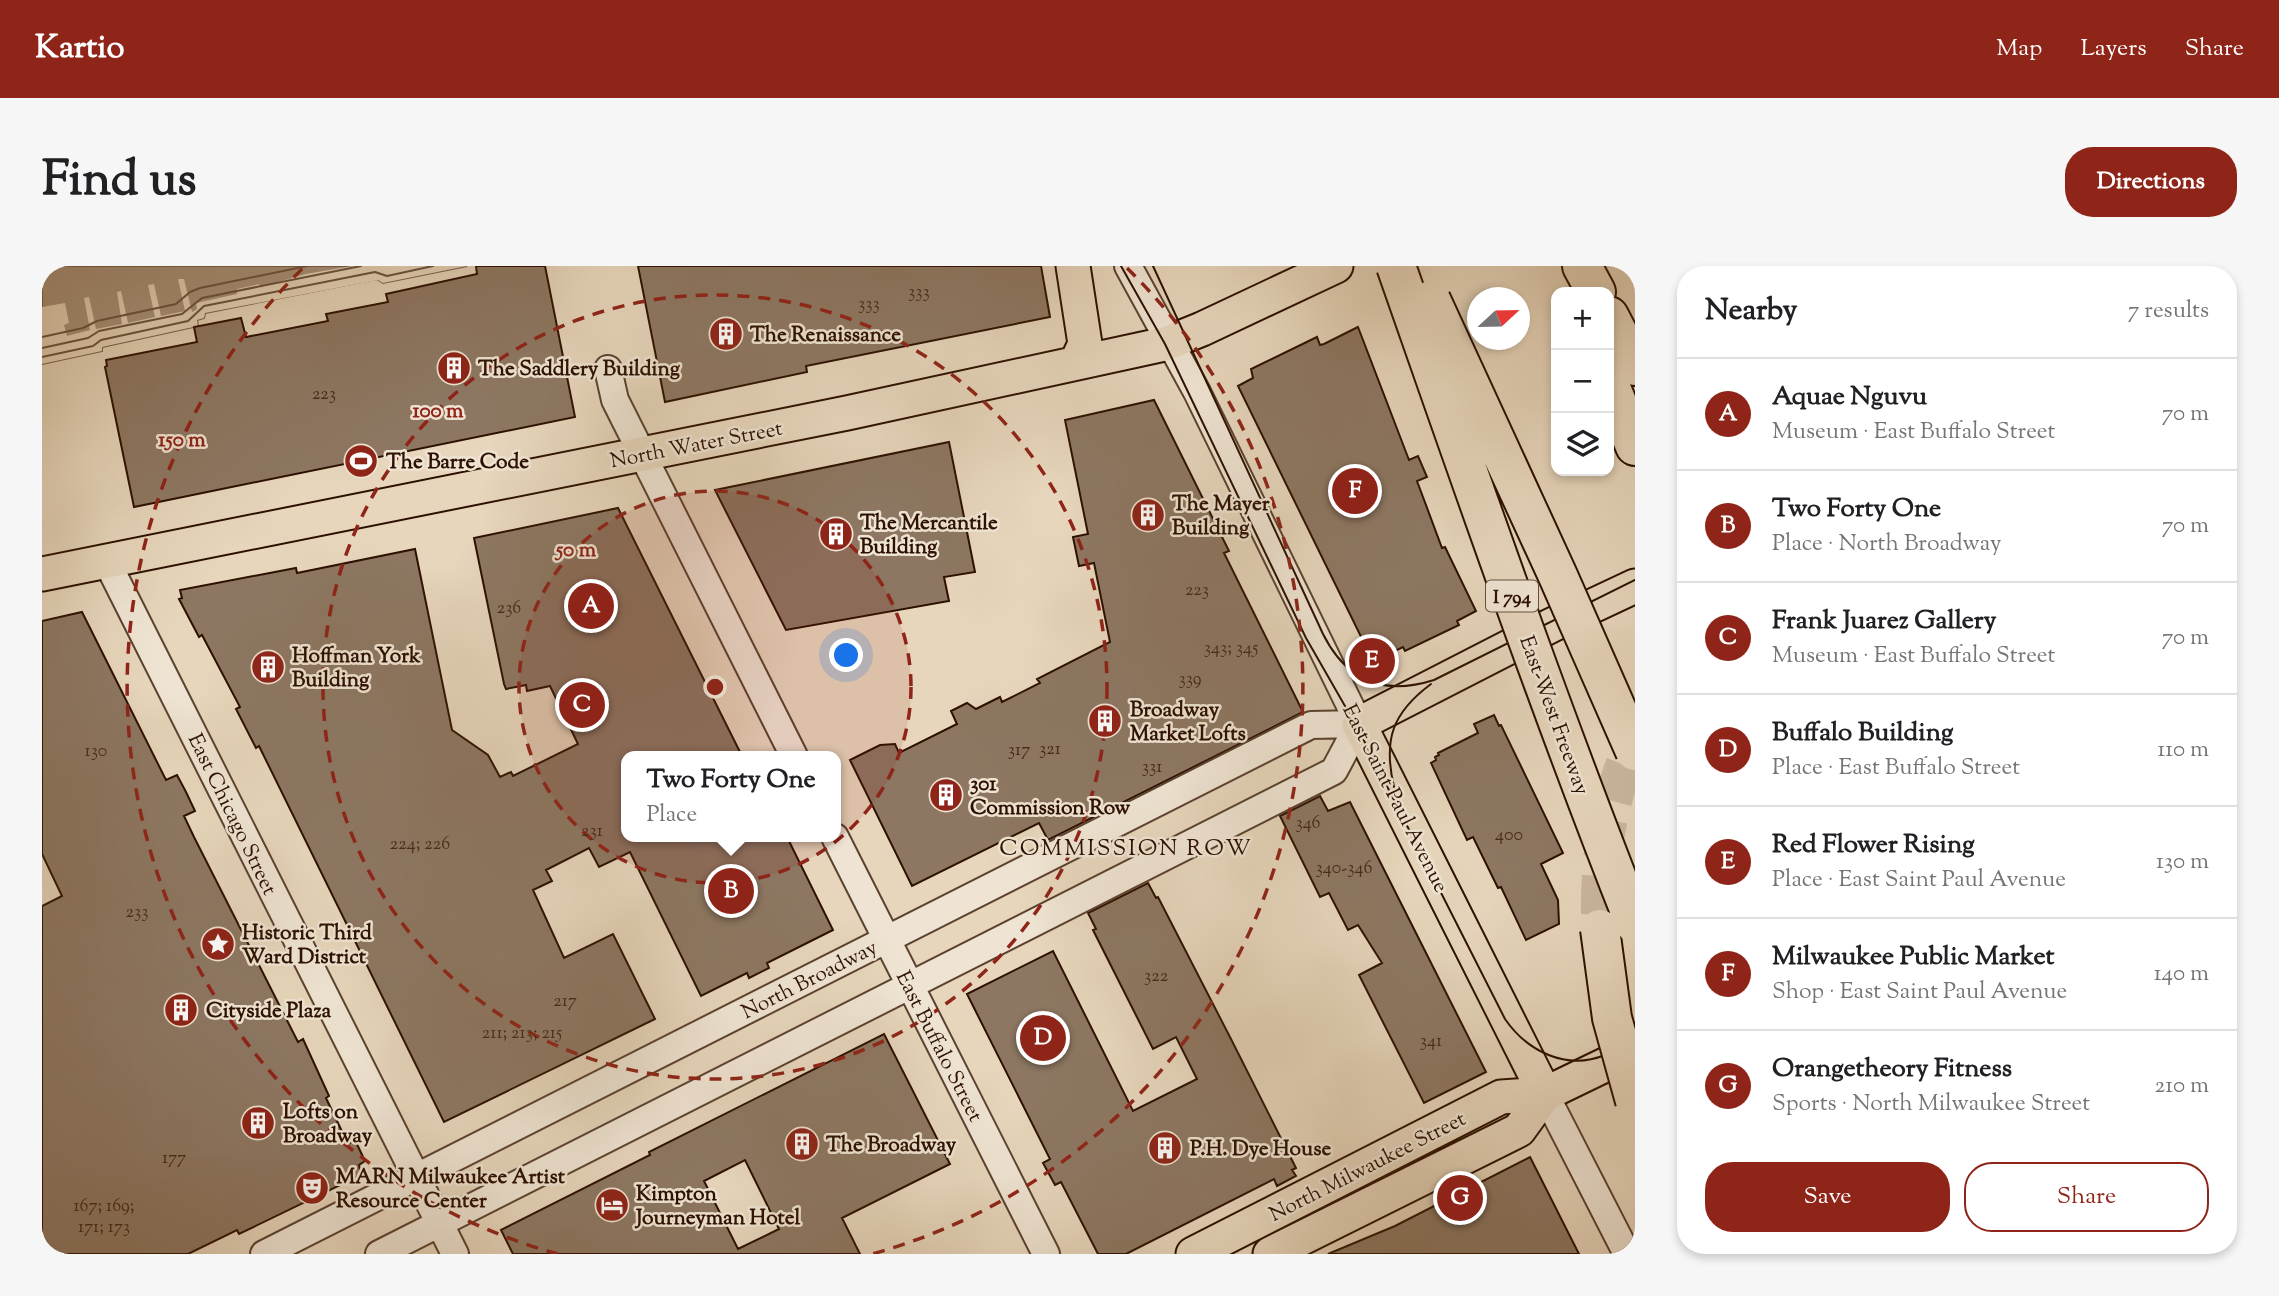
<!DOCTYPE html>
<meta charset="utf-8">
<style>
:root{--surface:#fff;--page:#f6f6f6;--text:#202124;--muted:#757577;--line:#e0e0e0;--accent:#8f2418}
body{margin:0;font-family:"Sorts Mill Goudy",serif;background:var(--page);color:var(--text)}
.controls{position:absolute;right:21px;top:21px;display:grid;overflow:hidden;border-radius:14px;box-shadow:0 4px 10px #0003}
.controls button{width:63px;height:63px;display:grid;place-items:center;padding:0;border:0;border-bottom:2px solid var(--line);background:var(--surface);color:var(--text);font:35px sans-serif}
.compass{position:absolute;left:1425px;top:21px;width:63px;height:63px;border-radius:50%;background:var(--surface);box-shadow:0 4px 10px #0003;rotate:68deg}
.you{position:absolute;left:805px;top:390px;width:24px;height:24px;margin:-18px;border:5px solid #fff;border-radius:50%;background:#1a73e8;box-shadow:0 0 0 10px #1a73e833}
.badge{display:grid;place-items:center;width:46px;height:46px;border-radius:50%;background:var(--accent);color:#fff;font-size:23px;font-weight:700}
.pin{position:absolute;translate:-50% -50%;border:4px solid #fff;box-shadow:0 2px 7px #0006}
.popup{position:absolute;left:579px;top:485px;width:220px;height:91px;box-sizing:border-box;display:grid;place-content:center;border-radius:14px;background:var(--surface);filter:drop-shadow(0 2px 5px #0005);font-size:23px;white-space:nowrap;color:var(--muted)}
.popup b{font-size:26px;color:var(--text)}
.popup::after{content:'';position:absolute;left:50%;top:100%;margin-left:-14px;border:14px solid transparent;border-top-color:var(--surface)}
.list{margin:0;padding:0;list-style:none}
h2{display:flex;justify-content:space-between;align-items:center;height:91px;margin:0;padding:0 28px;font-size:30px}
h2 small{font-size:23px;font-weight:400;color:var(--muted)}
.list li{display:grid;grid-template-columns:46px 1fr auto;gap:21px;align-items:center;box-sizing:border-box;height:112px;padding:0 28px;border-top:2px solid var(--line)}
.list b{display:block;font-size:26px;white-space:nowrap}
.list p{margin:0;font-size:23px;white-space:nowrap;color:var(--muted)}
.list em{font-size:23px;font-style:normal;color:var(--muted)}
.actions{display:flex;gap:14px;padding:21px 28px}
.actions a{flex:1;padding:16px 0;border:2px solid var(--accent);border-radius:28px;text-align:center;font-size:24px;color:var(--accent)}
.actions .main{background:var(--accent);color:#fff}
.icon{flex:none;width:38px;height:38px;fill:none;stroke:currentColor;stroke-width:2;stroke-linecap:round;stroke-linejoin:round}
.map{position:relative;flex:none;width:1593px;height:988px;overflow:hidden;border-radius:28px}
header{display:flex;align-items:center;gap:42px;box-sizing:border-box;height:98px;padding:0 35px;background:var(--accent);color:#fff}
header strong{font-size:33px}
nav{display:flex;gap:38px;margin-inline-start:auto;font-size:24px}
.intro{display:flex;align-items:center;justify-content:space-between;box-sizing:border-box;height:168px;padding:0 42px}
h1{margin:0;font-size:49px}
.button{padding:18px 32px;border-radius:28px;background:var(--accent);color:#fff;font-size:24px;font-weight:700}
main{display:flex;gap:42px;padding:0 42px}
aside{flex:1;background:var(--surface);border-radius:28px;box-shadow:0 4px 10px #0003}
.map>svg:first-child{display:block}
</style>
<header>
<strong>Kartio</strong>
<nav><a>Map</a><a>Layers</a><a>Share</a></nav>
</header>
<div class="intro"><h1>Find us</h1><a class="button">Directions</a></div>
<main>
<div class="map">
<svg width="1593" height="988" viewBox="0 0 1593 988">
<rect width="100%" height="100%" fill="#e7d6bc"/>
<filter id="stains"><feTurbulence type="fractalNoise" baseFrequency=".00286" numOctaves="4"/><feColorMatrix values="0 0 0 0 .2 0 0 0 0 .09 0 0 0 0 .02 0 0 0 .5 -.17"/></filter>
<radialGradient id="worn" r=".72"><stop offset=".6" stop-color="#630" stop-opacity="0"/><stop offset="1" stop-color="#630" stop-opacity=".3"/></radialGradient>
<path fill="#a7937c" stroke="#765f4a" stroke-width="2" d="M0 0H425L341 17 335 13 163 47 162 52 155 54 156 60 60 81V85L0 98Z"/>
<path fill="#e7d6bc" d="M310 0H425L341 17 336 14 163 47 162 52 155 54 156 60 60 81V85L0 98V41L23 37 27 57 22 59 25 70 48 64 42 32 47 31 54 63 80 58 75 26 79 25 86 57 113 51 106 19 112 18 119 50 143 45 136 13H142L150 46 155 43 154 37 195 28V23L217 18 218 21 264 8Z"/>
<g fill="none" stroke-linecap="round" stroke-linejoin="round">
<path stroke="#6a523e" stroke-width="2" d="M0 71 41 62 55 55 134 38 148 26 158 22 265 0
M0 82 46 72 57 65 140 48 160 32 319 0
M0 91 51 80 59 74 146 55 162 40 333 6 345 10 391 0"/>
</g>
<path fill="#8d7762" stroke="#2c1000" stroke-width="2" fill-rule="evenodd" d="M434 0H503L533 151 92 241 63 101 65 100 64 94 155 76 152 61 199 52 204 71 286 55 284 48 346 36 344 28 435 8Z
M596 0H999L1008 51 764 100 765 106 623 136Z
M1316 61 1367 194 1376 190 1385 211 1375 215 1400 282 1403 281 1434 345 1415 355 1417 359 1363 385 1361 381 1351 386 1347 379 1344 380 1342 377 1326 385 1196 120 1211 112 1209 103 1275 71 1278 79 1282 78Z
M1112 134 1187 285 1182 287 1261 446 1006 574 997 557 870 620 808 494 838 479 853 478 857 487 915 458 909 445 925 437 934 443 958 431 960 436 998 417 995 413 1068 376 1052 297 1037 300 1031 271 1046 268 1023 154Z
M907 176 933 306 902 311 907 335 744 364 673 224Z
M576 242 700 490H584V571H745L791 664 725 697 727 702 707 712 705 707 659 730 588 586 557 601 547 582 504 604 510 615 491 624 522 692 571 668 613 753 402 856 217 480 214 482 194 443 198 441 160 369 157 371 137 333 140 332 138 324 254 302 255 307 373 283 410 464 446 489 458 511 469 506 471 510 536 478 508 420 485 425 484 419 464 423 462 418 432 272Z
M40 346 124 514 135 509 144 526 153 545 142 550 152 571 256 776 261 773 287 830 284 832 306 878 313 874 323 895 317 899 319 909 197 968 195 964 146 988H0V640L20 630 0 588V355Z
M1452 449 1457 460 1459 459 1521 587 1499 598 1516 634 1517 658 1484 674 1459 621 1456 622 1431 571 1425 574 1389 497 1394 494 1393 491 1397 489 1396 487 1436 467 1432 458Z
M1278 530 1286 545 1308 536 1444 806 1382 837 1317 709 1340 697 1316 659 1306 664 1287 627 1278 631 1238 550Z
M1106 617 1114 632 1116 631 1190 775 1254 902 1250 904 1254 910 1235 920 1232 913 1084 988H1056L1019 916 1013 919 1001 897 1008 893 925 728 1011 685 1091 845 1155 813 1134 771 1111 783 1051 664 1054 663 1046 647Z
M842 768 908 898 800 952 818 988H471L459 964 608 889 607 886ZM703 894 737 963 696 983 662 915Z
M1488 891 1537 988H1286L1353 960Z"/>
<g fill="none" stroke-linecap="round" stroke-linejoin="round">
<path stroke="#cbb8a0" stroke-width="38" stroke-dasharray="38 19" stroke-linecap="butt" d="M1558 648C1557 589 1567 528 1593 475"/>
<g stroke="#5b422f" stroke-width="30">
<path id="minor" d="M1086 0 1155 126 1317 458
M566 103 573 134 752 490
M65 296 413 988
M793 571 1004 988
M1503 828 1585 988
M222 988 1269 459 1317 458
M337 988 1292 505 1317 458"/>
</g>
<g stroke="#2c1000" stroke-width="37">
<path id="major" d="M1031 0 1043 78 1034 97
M0 308 805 147 1123 78 1160 63 1294 0
M1503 828 1317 458 1510 359 1593 320
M1151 988 1459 831 1503 828 1567 797
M1228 988 1477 864 1503 828"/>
</g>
<g stroke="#2c1000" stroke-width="42">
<path id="highway" d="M1540 0 1554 26
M1567 50 1593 100
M1567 117 1593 180"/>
</g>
<use href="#minor" stroke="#efe4d3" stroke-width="26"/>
<use href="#major" stroke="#e7d6bc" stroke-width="33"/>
<use href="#highway" stroke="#e7d6bc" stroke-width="38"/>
<path stroke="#2c1000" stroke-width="2" d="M1079 0 1123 78 1264 372 1315 461 1463 753C1485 785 1524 805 1563 789 1573 785 1583 779 1593 774
M1111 0 1281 368C1305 416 1342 430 1392 414L1593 314
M1352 521C1341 474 1350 447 1389 418"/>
<g stroke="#2c1000" stroke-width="42" stroke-linecap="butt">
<path id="highway-bridge" d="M1354 0C1431 220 1507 441 1593 658
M1389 34 1516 310 1593 485
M1558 663 1570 752 1593 835"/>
</g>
<use href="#highway-bridge" stroke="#e7d6bc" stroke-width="38"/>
</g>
<circle cx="673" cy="421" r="196" fill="#8f2418" fill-opacity=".12"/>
<g fill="none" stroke="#8f2418" stroke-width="3.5" stroke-dasharray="12 9">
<circle cx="673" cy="421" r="196"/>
<circle cx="673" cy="421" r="392"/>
<path d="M516 988A588 588 0 0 1 261 2M1085 2A588 588 0 0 1 830 988"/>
</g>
<defs>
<g id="building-disc" transform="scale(1.75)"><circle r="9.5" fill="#8f2418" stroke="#efe4d3"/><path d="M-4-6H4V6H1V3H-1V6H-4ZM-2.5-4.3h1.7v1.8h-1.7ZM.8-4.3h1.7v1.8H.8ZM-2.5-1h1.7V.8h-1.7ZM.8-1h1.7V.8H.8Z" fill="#fff"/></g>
<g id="stadium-disc" transform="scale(1.75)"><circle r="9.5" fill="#8f2418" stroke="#efe4d3"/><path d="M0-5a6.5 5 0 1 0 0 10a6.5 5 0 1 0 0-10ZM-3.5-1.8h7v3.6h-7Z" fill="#fff"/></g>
<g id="sight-disc" transform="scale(1.75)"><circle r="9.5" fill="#8f2418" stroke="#efe4d3"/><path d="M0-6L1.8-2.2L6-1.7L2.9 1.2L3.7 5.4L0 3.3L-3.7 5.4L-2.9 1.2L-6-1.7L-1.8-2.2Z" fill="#fff"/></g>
<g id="theatre-disc" transform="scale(1.75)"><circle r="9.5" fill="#8f2418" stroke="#efe4d3"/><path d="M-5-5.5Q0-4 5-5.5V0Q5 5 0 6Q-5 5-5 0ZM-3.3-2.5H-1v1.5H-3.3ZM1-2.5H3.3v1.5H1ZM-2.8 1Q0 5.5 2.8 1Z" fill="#fff"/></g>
<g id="hotel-disc" transform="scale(1.75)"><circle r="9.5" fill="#8f2418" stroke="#efe4d3"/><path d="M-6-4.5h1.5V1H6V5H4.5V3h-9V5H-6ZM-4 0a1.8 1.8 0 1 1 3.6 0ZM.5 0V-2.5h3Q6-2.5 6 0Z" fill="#fff"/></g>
</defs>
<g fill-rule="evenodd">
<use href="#building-disc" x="684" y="68"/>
<use href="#building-disc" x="412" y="102"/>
<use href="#stadium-disc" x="319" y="195"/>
<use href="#building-disc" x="1106" y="249"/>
<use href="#building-disc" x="794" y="268"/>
<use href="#building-disc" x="226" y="401"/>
<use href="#building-disc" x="1063" y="455"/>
<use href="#building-disc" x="904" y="529"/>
<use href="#sight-disc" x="176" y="678"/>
<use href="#building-disc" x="139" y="744"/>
<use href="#building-disc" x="216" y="857"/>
<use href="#building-disc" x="760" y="878"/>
<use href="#building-disc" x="1123" y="882"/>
<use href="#theatre-disc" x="270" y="922"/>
<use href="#hotel-disc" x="570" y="939"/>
</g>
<g text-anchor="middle" stroke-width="5" stroke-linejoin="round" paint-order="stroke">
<g font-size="18" fill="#442a18">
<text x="877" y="31">333</text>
<text x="827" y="43">333</text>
<text x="282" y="133">223</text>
<text x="1155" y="329">223</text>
<text x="467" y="347">236</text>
<text x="1189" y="387">343; 345</text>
<text x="1148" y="418">339</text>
<text x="1008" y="488">321</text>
<text x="977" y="489">317</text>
<text x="54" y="490">130</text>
<text x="1110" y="506">331</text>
<text x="1266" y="562">346</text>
<text x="550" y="570">231</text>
<text x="1467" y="574">400</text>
<text x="378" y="583">224; 226</text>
<text x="1302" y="607">340-346</text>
<text x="95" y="651">233</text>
<text x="1114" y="715">322</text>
<text x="523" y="740">217</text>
<text x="480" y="772">211; 213; 215</text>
<text x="1389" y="780">341</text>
<text x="132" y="897">177</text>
<text x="62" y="945">167; 169;<tspan x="62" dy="21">171; 173</tspan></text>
</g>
<rect fill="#efe4d3" stroke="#66503f" stroke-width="2" x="1444" y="314.5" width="52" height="31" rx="5"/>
<g font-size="19" font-weight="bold" fill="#2c1000">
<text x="1470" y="337">I 794</text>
</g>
<g font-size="21" font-weight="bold" fill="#2c1000" stroke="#efe4d3" text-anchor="start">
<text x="708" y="75">The Renaissance</text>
<text x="436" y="109">The Saddlery Building</text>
<text x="344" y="202">The Barre Code</text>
<text x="1130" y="244">The Mayer<tspan x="1130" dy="24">Building</tspan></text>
<text x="818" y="263">The Mercantile<tspan x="818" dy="24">Building</tspan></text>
<text x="250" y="396">Hoffman York<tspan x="250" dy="24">Building</tspan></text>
<text x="1088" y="450">Broadway<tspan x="1088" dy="24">Market Lofts</tspan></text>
<text x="928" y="524">301<tspan x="928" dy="24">Commission Row</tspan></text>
<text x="200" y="673">Historic Third<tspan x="200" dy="24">Ward District</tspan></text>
<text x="164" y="751">Cityside Plaza</text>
<text x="241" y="852">Lofts on<tspan x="241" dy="24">Broadway</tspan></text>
<text x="784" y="885">The Broadway</text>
<text x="1148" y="889">P.H. Dye House</text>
<text x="294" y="917">MARN Milwaukee Artist<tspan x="294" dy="24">Resource Center</tspan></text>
<text x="594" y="934">Kimpton<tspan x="594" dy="24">Journeyman Hotel</tspan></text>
</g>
<g font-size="21" fill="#2c1000" stroke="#efe4d3">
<text transform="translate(654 178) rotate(-11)" y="7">North Water Street</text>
<text transform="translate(1513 449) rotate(70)" y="7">East-West Freeway</text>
<text transform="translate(1354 532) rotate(63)" y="7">East Saint Paul Avenue</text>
<text transform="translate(191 548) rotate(64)" y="7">East Chicago Street</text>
<text transform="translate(767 713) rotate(-27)" y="7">North Broadway</text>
<text transform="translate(898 780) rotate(63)" y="7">East Buffalo Street</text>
<text transform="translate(1325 900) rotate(-27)" y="7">North Milwaukee Street</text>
</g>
<g font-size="23" letter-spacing="2" fill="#2c1000" stroke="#efe4d3">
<text x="1084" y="589">COMMISSION ROW</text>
</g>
</g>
<circle cx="673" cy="421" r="10" fill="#8f2418" stroke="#efe4d3" stroke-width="3.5"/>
<g font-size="21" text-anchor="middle" font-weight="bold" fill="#8f2418" stroke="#efe4d3" stroke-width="5" stroke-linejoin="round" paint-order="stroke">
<text x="396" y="151">100 m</text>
<text x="140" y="180">150 m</text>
<text x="534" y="290">50 m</text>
</g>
<rect width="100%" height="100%" filter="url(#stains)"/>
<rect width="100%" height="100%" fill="url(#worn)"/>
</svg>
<div class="controls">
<button>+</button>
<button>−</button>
<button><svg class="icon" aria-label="layers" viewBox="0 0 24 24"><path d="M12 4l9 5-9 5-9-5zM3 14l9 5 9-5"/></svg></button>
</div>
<svg class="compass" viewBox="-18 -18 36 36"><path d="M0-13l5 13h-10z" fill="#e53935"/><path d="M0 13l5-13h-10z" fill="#757577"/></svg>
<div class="you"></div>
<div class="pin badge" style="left:549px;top:340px">A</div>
<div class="pin badge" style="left:689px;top:625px">B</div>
<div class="popup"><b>Two Forty One</b>Place</div>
<div class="pin badge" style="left:540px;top:439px">C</div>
<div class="pin badge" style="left:1001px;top:772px">D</div>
<div class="pin badge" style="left:1330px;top:395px">E</div>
<div class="pin badge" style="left:1313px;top:225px">F</div>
<div class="pin badge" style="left:1418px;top:932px">G</div>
</div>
<aside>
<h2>Nearby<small>7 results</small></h2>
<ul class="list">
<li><span class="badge">A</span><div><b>Aquae Nguvu</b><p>Museum · East Buffalo Street</p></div><em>70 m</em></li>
<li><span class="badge">B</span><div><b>Two Forty One</b><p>Place · North Broadway</p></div><em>70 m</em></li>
<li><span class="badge">C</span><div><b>Frank Juarez Gallery</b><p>Museum · East Buffalo Street</p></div><em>70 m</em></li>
<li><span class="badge">D</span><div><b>Buffalo Building</b><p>Place · East Buffalo Street</p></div><em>110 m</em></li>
<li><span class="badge">E</span><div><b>Red Flower Rising</b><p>Place · East Saint Paul Avenue</p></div><em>130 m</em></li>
<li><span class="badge">F</span><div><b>Milwaukee Public Market</b><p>Shop · East Saint Paul Avenue</p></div><em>140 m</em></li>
<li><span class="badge">G</span><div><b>Orangetheory Fitness</b><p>Sports · North Milwaukee Street</p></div><em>210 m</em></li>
</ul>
<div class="actions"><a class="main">Save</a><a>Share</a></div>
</aside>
</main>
